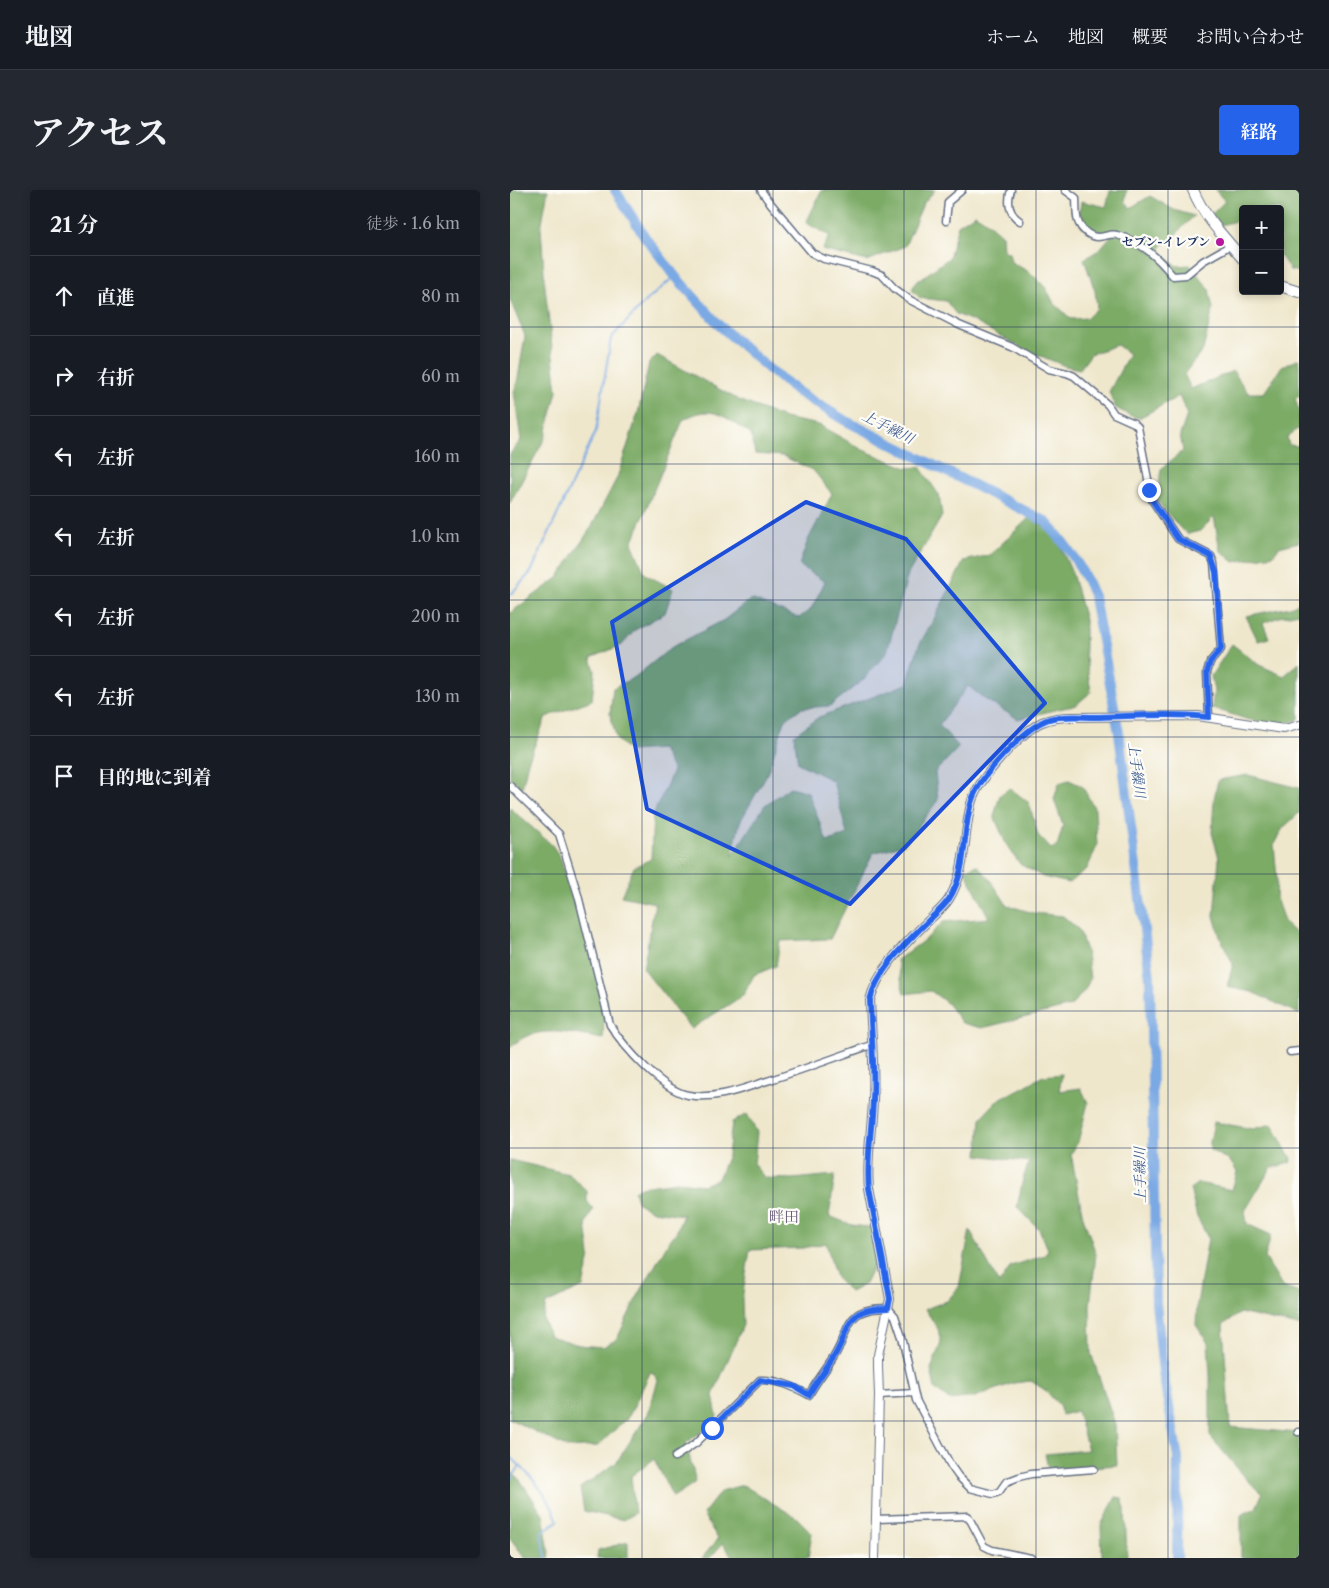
<!DOCTYPE html>
<html lang="ja">
<meta charset="utf-8">
<style>
:root{--surface:#171b24;--page:#242831;--text:#f1f3f6;--muted:#9ea1a6;--line:#363941;--accent:#2563eb}
body{margin:0;font-family:"Libre Caslon Text","Noto Serif JP",serif;background:var(--page);color:var(--text)}
.controls{position:absolute;right:15px;top:15px;display:grid;overflow:hidden;border-radius:5px;box-shadow:0 2px 8px #0003}
.controls button{width:45px;height:45px;display:grid;place-items:center;padding:0;border:0;border-bottom:1px solid var(--line);background:var(--surface);color:var(--text);font:25px sans-serif}
.stop{position:absolute;width:15px;height:15px;margin:-11px;border:4px solid #2563eb;border-radius:50%;background:#fff}
.stop.end{background:#2563eb;border-color:#fff;box-shadow:0 1px 5px #0008}
.list{margin:0;padding:0;list-style:none}
h2{display:flex;justify-content:space-between;align-items:center;height:65px;margin:0;padding:0 20px;font-size:21px}
h2 small{font-size:16px;font-weight:400;color:var(--muted)}
.list li{display:grid;grid-template-columns:32px 1fr auto;gap:15px;align-items:center;box-sizing:border-box;height:80px;padding:0 20px;border-top:1px solid var(--line)}
.list b{display:block;font-size:19px;white-space:nowrap}
.list em{font-size:16px;font-style:normal;color:var(--muted)}
.icon{flex:none;width:28px;height:28px;fill:none;stroke:currentColor;stroke-width:2;stroke-linecap:round;stroke-linejoin:round}
.map{position:relative;flex:none;width:789px;height:1368px;overflow:hidden;border-radius:5px}
header{display:flex;align-items:center;gap:30px;box-sizing:border-box;height:70px;padding:0 25px;background:var(--surface);border-bottom:1px solid var(--line)}
header strong{font-size:24px}
nav{display:flex;gap:28px;margin-inline-start:auto;font-size:18px}
.intro{display:flex;align-items:center;justify-content:space-between;box-sizing:border-box;height:120px;padding:0 30px}
h1{margin:0;font-size:35px}
.button{padding:12px 22px;border-radius:5px;background:var(--accent);color:#fff;font-size:18px;font-weight:700}
main{display:flex;gap:30px;padding:0 30px}
aside{flex:1;background:var(--surface);border-radius:5px;box-shadow:0 2px 8px #0003}
.map>svg:first-child{display:block}
</style>
<header>
<strong>地図</strong>
<nav><a>ホーム</a><a>地図</a><a>概要</a><a>お問い合わせ</a></nav>
</header>
<div class="intro"><h1>アクセス</h1><a class="button">経路</a></div>
<main>
<aside>
<h2>21 分<small>徒歩 · 1.6 km</small></h2>
<ul class="list">
<li><svg class="icon" aria-label="ahead" viewBox="0 0 24 24"><path d="M12 20V5M6 11l6-6 6 6"/></svg><div><b>直進</b></div><em>80 m</em></li>
<li><svg class="icon" aria-label="right" viewBox="0 0 24 24"><path d="M7 20v-9h11M14 6l5 5-5 5"/></svg><div><b>右折</b></div><em>60 m</em></li>
<li><svg class="icon" aria-label="left" viewBox="0 0 24 24"><path d="M17 20v-9H6M10 6l-5 5 5 5"/></svg><div><b>左折</b></div><em>160 m</em></li>
<li><svg class="icon" aria-label="left" viewBox="0 0 24 24"><path d="M17 20v-9H6M10 6l-5 5 5 5"/></svg><div><b>左折</b></div><em>1.0 km</em></li>
<li><svg class="icon" aria-label="left" viewBox="0 0 24 24"><path d="M17 20v-9H6M10 6l-5 5 5 5"/></svg><div><b>左折</b></div><em>200 m</em></li>
<li><svg class="icon" aria-label="left" viewBox="0 0 24 24"><path d="M17 20v-9H6M10 6l-5 5 5 5"/></svg><div><b>左折</b></div><em>130 m</em></li>
<li><svg class="icon" aria-label="arrive" viewBox="0 0 24 24"><path d="M6 21V4h12l-3 4 3 4H6"/></svg><div><b>目的地に到着</b></div></li>
</ul>
</aside>
<div class="map">
<svg width="789" height="1368" viewBox="0 0 789 1368">
<rect width="100%" height="100%" fill="#fdfcf7"/>
<filter id="ink" filterUnits="userSpaceOnUse"><feTurbulence type="fractalNoise" baseFrequency=".02" numOctaves="2"/><feDisplacementMap in="SourceGraphic" scale="10" xChannelSelector="R" yChannelSelector="G"/><feConvolveMatrix kernelMatrix="1 2 1 2 8 2 1 2 1" color-interpolation-filters="sRGB"/></filter>
<filter id="wash" filterUnits="userSpaceOnUse"><feTurbulence type="fractalNoise" baseFrequency=".0096" numOctaves="4" result="noise"/><feDisplacementMap in="SourceGraphic" scale="20" xChannelSelector="R" yChannelSelector="G"/><feGaussianBlur stdDeviation="1.12" result="paint"/><feColorMatrix in="noise" values="0 0 0 0 0 0 0 0 0 0 0 0 0 0 0 0 0 1.4 0 .05"/><feComposite in="paint" operator="in"/></filter>
<g filter="url(#wash)">
<rect width="100%" height="100%" fill="#efe7cc"/>
<path fill="#7cab66" stroke="#4c6d62" d="M0 0H38L31 38 35 97 47 201 35 248 0 313V264L11 250 4 202 8 188 15 146 0 110Z
M312 0H425L413 14 395 56 357 71 312 60 320 46 296 33Z
M617 0 615 11 620 18 640 6 664 20 684 26 657 53 652 55 649 62 667 76 680 75 699 99 703 119 693 160 674 184 681 199 723 181 738 203H754L772 176 789 169V207L785 208 789 221V238L777 247 779 255 789 256V352L769 357 763 365 724 372 710 360 704 327 690 341 678 344 670 338 647 311 651 279 673 261 670 245 677 225 669 206 629 228 621 226 606 218 599 202 619 164 607 155 581 164 570 179 555 176 514 159 463 131 446 124 436 111 410 108 402 100 405 93 439 68 448 35 465 24 476 31 492 45 493 60 499 63 501 72 521 83 535 97 544 113 561 129 577 128 587 118 585 101 574 69 589 60 606 40 585 43 571 36 569 28 571 11 596 17 600 1Z
M705 0H789V82L780 80 770 65V19H733V29L711 35 701 25 715 11Z
M147 165 229 210 274 228 309 235 353 260 397 278 410 277 429 305 432 326 398 384 377 462 353 490 320 516 291 518 275 530 257 584 230 632 222 666 255 615 280 597 298 602 317 652 337 644 323 591 288 573 284 545 309 527 397 494 409 455 424 429 454 371 480 365 520 327 545 344 562 383 575 430V462L581 502 566 515 508 529 476 510 458 496 429 535 449 557 425 582 428 610 395 654 363 663 320 749 270 751 266 776 244 785 234 804 226 810 181 839 133 779 145 713 111 706 124 677 141 669 143 625 163 581 152 559 120 561 107 550 100 524 103 498 125 487 162 457 214 430 241 409 289 428 301 419 315 392 289 375 298 350 322 304 304 281 273 266 245 264 241 244C215 228 203 212 173 230L122 353 135 384 163 399 155 423 125 440 112 455 81 468 85 481 82 510 36 527 18 572 12 598 0 588V423L48 388 82 336 107 288 128 223 139 173Z
M789 413V423L769 427 753 433 759 448 748 451 736 426 780 417Z
M722 454 749 475 774 486 789 473V529L769 536 736 529 702 518 704 501 701 486Z
M738 585 789 598V623L773 638 764 654 767 689 766 708 775 734 789 746V824L742 802 717 797 723 774 710 747 704 726 709 668 702 643 704 609 708 590Z
M559 590 572 596 585 619 587 656 577 679 559 693 533 687 510 674 496 654 484 626 490 605 500 598 519 613 528 645 541 659 547 656 553 636 544 609 549 593Z
M0 618 42 655 50 667 95 808 93 849C62 844 24 832 0 858Z
M467 675 480 689 497 715 523 723 553 726 569 740 577 764 580 789 575 800 561 816 472 838 452 833 437 813 421 801 394 804 387 770 416 749 433 732 479 728 455 680Z
M552 884 549 901 571 898 578 913 568 952 561 964 573 1027 586 1064 580 1115 581 1163 605 1234 607 1275 558 1279 538 1278 535 1264 578 1260 567 1221 552 1225 549 1215 535 1200 521 1191 504 1193 465 1207 439 1210 425 1199 421 1179 431 1153 428 1139 415 1119 437 1111 449 1097 460 1040 489 1094 501 1076 535 1065 538 1059 529 1039 507 1017 513 989 519 972 468 965 471 928 489 909 510 899 533 886Z
M237 924 247 942 244 975 255 988 282 989 325 985 319 1026 342 1035 363 1038 371 1061 355 1094 340 1102 326 1088 316 1053 293 1058 240 1060 232 1109 233 1135 203 1205 207 1227 198 1237 176 1253 186 1292 163 1307 144 1269 121 1286 125 1323 114 1330 74 1321 70 1298 106 1273 138 1224 148 1190 141 1181 119 1226 88 1256 58 1258 0 1229V970L59 984 77 1001V1011L83 1019 76 1033 80 1066 73 1097 36 1114 33 1129 40 1146 69 1155 93 1157 107 1149 124 1113 159 1051 166 1043 173 1025 143 1021 128 1013 124 1001 131 997 167 992 193 995 208 989 218 965 222 932Z
M704 932 743 939 762 934 777 962 782 968 780 973 761 978 735 1021 737 1034 761 1045 755 1067 772 1097 789 1103V1136L730 1123 713 1135 720 1237 789 1243V1368H731V1325L746 1318 752 1304 738 1291 700 1246V1186L698 1153 686 1135 687 1114 698 1048 687 1027 680 999 688 993 722 1000 727 982 720 971 700 960V952Z
M0 1282 8 1287 33 1324 40 1368H15L0 1348Z
M233 1295 287 1328 302 1343 298 1368H223L213 1353 200 1368H192L208 1349 193 1324 211 1301Z
M606 1307 612 1308 615 1319 617 1368H592L591 1335Z
M118 1352V1368H87L88 1360Z"/>
<g fill="none" stroke-linecap="round" stroke-linejoin="round">
<path stroke="#7aa9e4" stroke-width="2" d="M0 405 21 382 86 241 101 148 135 112 165 86
M0 1266C21 1286 38 1304 48 1331L31 1342 36 1368
M0 1291 10 1276"/>
<path stroke="#7aa9e4" stroke-width="10" d="M105 0 135 47 165 86 210 136 260 180 288 202 334 230 535 331C556 353 573 379 584 407L609 543 640 787 646 1113 653 1182 668 1268 667 1368"/>
</g>
</g>
<g filter="url(#ink)">
<g fill="none" stroke-linecap="round" stroke-linejoin="round">
<g stroke="#656f84" stroke-width="9">
<path id="minor" d="M251 0 257 9 302 63 314 69 362 81 372 85 385 99 400 110 449 135 502 157 539 179 557 183 564 186 598 215 604 224 624 233 628 237 642 310 668 349 701 366 704 373 711 459 700 472 697 482 699 527
M501 0C497 12 499 24 510 31
M555 0 566 8C567 23 564 33 577 43 580 45 584 47 588 47 595 47 601 43 607 45 631 51 648 68 663 86L676 85 693 71 721 55
M436 31 438 12 452 0
M0 596 49 644 68 705 100 835C114 857 152 900 178 905 205 910 232 899 257 891 292 880 327 867 361 855
M780 862 789 861
M369 1205 404 1203
M788 1242H789
M165 1267 186 1253 250 1190C267 1189 284 1197 299 1205 306 1191 317 1179 325 1165 342 1135 335 1118 378 1118L385 1126 392 1147 406 1210 441 1276 448 1286 460 1298 483 1304 489 1302 496 1292 509 1287 521 1284 584 1279
M366 1329 458 1326 474 1356 482 1360 521 1368"/>
</g>
<g stroke="#656f84" stroke-width="10">
<path id="tertiary" d="M365 1368 369 1205 368 1177V1165L380 1109 359 999C356 968 362 940 363 910 365 877 361 843 360 810 367 780 397 752 418 731 425 724 434 717 439 709 457 680 453 646 461 614 466 591 511 542 532 532 542 528 552 527 562 527L688 526 774 539 789 535"/>
</g>
<g stroke="#656f84" stroke-width="12">
<path id="primary" d="M683 0C694 27 714 47 733 69
M770 96 789 102"/>
</g>
<use href="#minor" stroke="#fff" stroke-width="6"/>
<use href="#tertiary" stroke="#fff" stroke-width="8"/>
<use href="#primary" stroke="#fff" stroke-width="10"/>
</g>
</g>
<g fill="none" stroke-linecap="round" stroke-linejoin="round" filter="url(#ink)">
<path stroke="#2563eb" stroke-width="6" d="M202 1238 250 1190 284 1196 299 1205C306 1191 317 1179 325 1165 342 1135 335 1118 378 1118L380 1109 378 1098 359 999C356 969 362 940 363 910 365 877 361 843 360 810 367 780 397 752 418 731 425 724 434 717 439 709 459 677 451 643 462 610 470 586 515 537 539 529 554 525 570 527 585 527 622 526 661 523 699 527L697 482 700 472 711 459 706 382 701 366 668 349 642 310 639 300"/>
</g>
<path fill="#1d4ed8" fill-opacity="0.2" stroke="#1d4ed8" stroke-width="4" stroke-linejoin="round" d="M296 312 396 349 535 513 340 714 137 619 102 432Z"/>
<path fill="none" stroke="#1b2f5e" stroke-width="1" stroke-opacity="0.55" d="M132 0V1368M263 0V1368M394 0V1368M526 0V1368M658 0V1368M0 137H789M0 274H789M0 410H789M0 547H789M0 684H789M0 821H789M0 958H789M0 1094H789M0 1231H789"/>
<circle fill="#b5179e" stroke="#fdfcf7" stroke-width="2" cx="710" cy="52" r="5"/>
<g text-anchor="middle" stroke-width="4.5" stroke-linejoin="round" paint-order="stroke">
<g font-size="12" font-weight="bold" fill="#1b2f5e" stroke="#fdfcf7" text-anchor="end">
<text x="700" y="56">セブン-イレブン</text>
</g>
<g font-size="14" font-style="italic" fill="#3c5a8d" stroke="#fdfcf7">
<text transform="translate(378 237) rotate(27)" y="5">上手繰川</text>
<text transform="translate(627 580) rotate(83)" y="5">上手繰川</text>
<text transform="translate(630 985) rotate(-91)" y="5">上手繰川</text>
</g>
<g font-size="15" fill="#675b79" stroke="#fdfcf7">
<text x="274" y="1032">畔田</text>
</g>
</g>
</svg>
<div class="controls">
<button>+</button>
<button>−</button>
</div>
<div class="stop" style="left:202px;top:1238px"></div>
<div class="stop end" style="left:639px;top:300px"></div>
</div>
</main>
